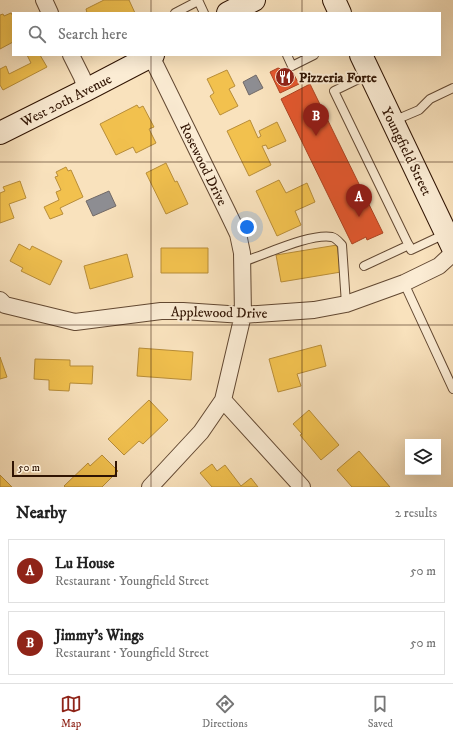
<!DOCTYPE html>
<meta charset="utf-8">
<style>
:root{--surface:#fff;--page:#f6f6f6;--text:#222;--muted:#767676;--line:#e0e0e0;--accent:#8f2418}
body{margin:0;font-family:"IM FELL DW Pica",serif;background:var(--page);color:var(--text)}
.controls{position:absolute;right:12px;bottom:12px;display:grid;overflow:hidden;border-radius:0px;box-shadow:0 4px 16px #0002}
.controls button{width:36px;height:36px;display:grid;place-items:center;padding:0;border:0;border-bottom:1px solid var(--line);background:var(--surface);color:var(--text);font:20px sans-serif}
.scale{position:absolute;left:12px;bottom:10px;width:105px;box-sizing:border-box;padding-left:4px;border:2px solid #301403;border-top:0;font-size:11px;line-height:14px;white-space:nowrap;color:#301403;-webkit-text-stroke:3px #fbecd4;paint-order:stroke}
.you{position:absolute;left:247px;top:227px;width:14px;height:14px;margin:-10px;border:3px solid #fff;border-radius:50%;background:#1a73e8;box-shadow:0 0 0 6px #1a73e833}
.badge{display:grid;place-items:center;width:26px;height:26px;border-radius:50%;background:var(--accent);color:#fff;font-size:13px;font-weight:700}
.pin{position:absolute;translate:-50% -33px;filter:drop-shadow(0 1px 2px #0008)}
.pin::after{content:'';position:absolute;top:21px;width:14px;height:12px;background:inherit;clip-path:polygon(0 0,100% 0,50% 100%)}
.list{margin:0;padding:0;list-style:none}
h2{display:flex;justify-content:space-between;align-items:center;height:52px;margin:0;padding:0 16px;font-size:17px}
h2 small{font-size:13px;font-weight:400;color:var(--muted)}
.list li{display:grid;grid-template-columns:26px 1fr auto;gap:12px;align-items:center;box-sizing:border-box;height:64px;margin:0 8px 8px;padding:0 8px;border:1px solid var(--line);border-radius:0px}
.list b{display:block;font-size:15px;white-space:nowrap}
.list p{margin:0;font-size:13px;white-space:nowrap;color:var(--muted)}
.list em{font-size:13px;font-style:normal;color:var(--muted)}
.icon{flex:none;width:22px;height:22px;fill:none;stroke:currentColor;stroke-width:2;stroke-linecap:round;stroke-linejoin:round}
.map{position:relative;flex:none;width:453px;height:487px;overflow:hidden}
.search{position:absolute;background:var(--surface);box-shadow:0 4px 16px #0002;left:12px;right:12px;top:12px;height:44px;display:flex;align-items:center;gap:10px;box-sizing:border-box;padding:0 14px;border-radius:0px;color:var(--muted);font-size:15px}
.sheet{height:196px;background:var(--surface)}
nav{display:flex;justify-content:space-around;align-items:center;box-sizing:border-box;height:56px;border-top:1px solid var(--line);background:var(--surface);font-size:11px;color:var(--muted)}
nav a{display:grid;justify-items:center;gap:2px}
nav .on{color:var(--accent)}
.map>svg:first-child{display:block}
</style>
<div class="map">
<svg width="453" height="487" viewBox="0 0 453 487">
<rect width="100%" height="100%" fill="#f9e2bd"/>
<filter id="stains"><feTurbulence type="fractalNoise" baseFrequency=".005" numOctaves="4"/><feColorMatrix values="0 0 0 0 .2 0 0 0 0 .09 0 0 0 0 .02 0 0 0 .5 -.17"/></filter>
<radialGradient id="worn" r=".72"><stop offset=".6" stop-color="#630" stop-opacity="0"/><stop offset="1" stop-color="#630" stop-opacity=".3"/></radialGradient>
<path fill="#f2c14e" stroke="#b88d38" d="M104 0H129L135 13H87L86 9Z
M11 13 13 16V42L0 49V15L3 14 4 16Z
M27 55H40L47 67 3 90 0 85V69L6 66 9 74 31 63Z
M227 70 235 86 229 89 238 106 220 115 210 96 214 93 207 79Z
M137 105 139 108 143 106 154 127 149 129 156 143 136 153 133 147 116 155 100 124Z
M250 120 258 138 261 136 259 131 277 122 286 141 268 149 266 145 262 146 271 165 249 176 227 131Z
M166 163 175 182 177 181 188 204 166 214 146 173Z
M66 167 68 171 71 170 83 197 60 208 63 214 50 219 44 207 59 200 56 192 61 190 55 177 58 176 56 172Z
M279 180 286 193 307 183 315 202 295 211 301 225 277 236 256 191Z
M20 181 26 198 9 204 14 218 0 223V193L5 191 3 187Z
M19 244 30 250 32 246 62 261 50 285 21 271 23 268 10 261Z
M337 245 341 272 281 282 276 255Z
M161 248H208V273H161Z
M127 254 133 277 90 289 84 266Z
M321 345 326 366 297 374 301 386 278 392 269 359Z
M139 348 193 352 191 380 137 376Z
M0 357 7 377 0 379Z
M35 359 70 360V366H93L92 384 70 383 69 391 49 390V380L34 379Z
M149 400 168 420 143 444 139 441 124 455 108 439Z
M309 410 339 445 321 460 300 435 302 434 293 424Z
M359 451 390 487H352L337 470Z
M102 455 118 471 102 487H65L64 486 88 463 90 466Z
M212 464 217 471 225 465 241 486 251 478 258 487H212L200 473Z
M0 475 12 487H0Z"/>
<path fill="#e4572e" stroke="#ae4321" d="M278 68 293 73 299 84 280 93 270 72Z
M310 84 383 233 367 240 366 237 352 244 281 99Z"/>
<path fill="#8d8d92" stroke="#716967" d="M256 75 263 88 249 95 243 82Z
M109 191 116 206 93 216 86 201Z"/>
<g fill="none" stroke-linecap="round" stroke-linejoin="round">
<g stroke="#624832" stroke-width="10">
<path id="lane" d="M198 0 204 13
M175 13 198 1
M287 55 292 66 314 55
M369 74 334 91 411 250 445 234
M393 121 419 110 430 99 453 88
M242 262C265 255 310 233 332 237 336 238 339 242 342 245L346 304
M364 266 409 245
M404 283 453 389"/>
</g>
<g stroke="#624832" stroke-width="18">
<path id="street" d="M44 0 50 13
M71 55 82 77 86 90
M0 300 5 305 75 322 161 311H183L243 315 314 310 346 304 404 283 439 266 453 253
M223 400 302 487
M150 487 201 432 223 400 243 315 242 253 238 234 227 211 151 56"/>
</g>
<g stroke="#301403" stroke-width="24">
<path id="secondary" d="M334 0 340 13
M228 13 254 0
M361 55 453 248
M0 133 86 90 153 55"/>
</g>
<use href="#lane" stroke="#fbecd4" stroke-width="8"/>
<use href="#street" stroke="#fbecd4" stroke-width="16"/>
<use href="#secondary" stroke="#fbecd4" stroke-width="22"/>
</g>
<path fill="none" stroke="#301403" stroke-width="1" stroke-opacity="0.55" d="M151 0V13M302 0V13M151 55V487M302 55V487M0 162H453M0 325H453"/>
<defs>
<g id="restaurant-disc" transform="scale(1)"><circle r="9.5" fill="#8f2418" stroke="#fbecd4"/><path d="M-5-6h1v4h1v-4h1v4h1v-4h1v5L-1.5 .5V6h-2V.5L-5-1ZM5-6V6H3V1.5H1.5Q1.5-4 5-6Z" fill="#fff"/></g>
</defs>
<g fill-rule="evenodd">
<use href="#restaurant-disc" x="285" y="77"/>
</g>
<g text-anchor="middle" stroke-width="4" stroke-linejoin="round" paint-order="stroke">
<g font-size="14" font-weight="bold" fill="#301403" stroke="#fbecd4" text-anchor="start">
<text x="299" y="82">Pizzeria Forte</text>
</g>
<g font-size="14" fill="#301403" stroke="#fbecd4">
<text transform="translate(66 100) rotate(-27)" y="5">West 20th Avenue</text>
<text transform="translate(407 151) rotate(64)" y="5">Youngfield Street</text>
<text transform="translate(204 164) rotate(64)" y="5">Rosewood Drive</text>
<text transform="translate(219 312) rotate(1)" y="5">Applewood Drive</text>
</g>
</g>
<rect width="100%" height="100%" filter="url(#stains)"/>
<rect width="100%" height="100%" fill="url(#worn)"/>
</svg>
<div class="controls">
<button><svg class="icon" aria-label="layers" viewBox="0 0 24 24"><path d="M12 4l9 5-9 5-9-5zM3 14l9 5 9-5"/></svg></button>
</div>
<div class="scale">50 m</div>
<div class="you"></div>
<div class="pin badge" style="left:359px;top:217px">A</div>
<div class="pin badge" style="left:316px;top:136px">B</div>
<div class="search"><svg class="icon" aria-label="search" viewBox="0 0 24 24"><circle cx="10" cy="10" r="6"/><path d="M15 15l6 6"/></svg>Search here</div>
</div>
<section class="sheet">
<h2>Nearby<small>2 results</small></h2>
<ul class="list">
<li><span class="badge">A</span><div><b>Lu House</b><p>Restaurant · Youngfield Street</p></div><em>50 m</em></li>
<li><span class="badge">B</span><div><b>Jimmy's Wings</b><p>Restaurant · Youngfield Street</p></div><em>50 m</em></li>
</ul>
</section>
<nav>
<a class="on"><svg class="icon" aria-label="map" viewBox="0 0 24 24"><path d="M3 6l6-2 6 2 6-2v14l-6 2-6-2-6 2zM9 4v14M15 6v14"/></svg>Map</a>
<a><svg class="icon" aria-label="directions" viewBox="0 0 24 24"><path d="M12 3l9 9-9 9-9-9zM9 14v-3h6M13 9l2 2-2 2"/></svg>Directions</a>
<a><svg class="icon" aria-label="saved" viewBox="0 0 24 24"><path d="M7 4h10v16l-5-4-5 4z"/></svg>Saved</a>
</nav>
